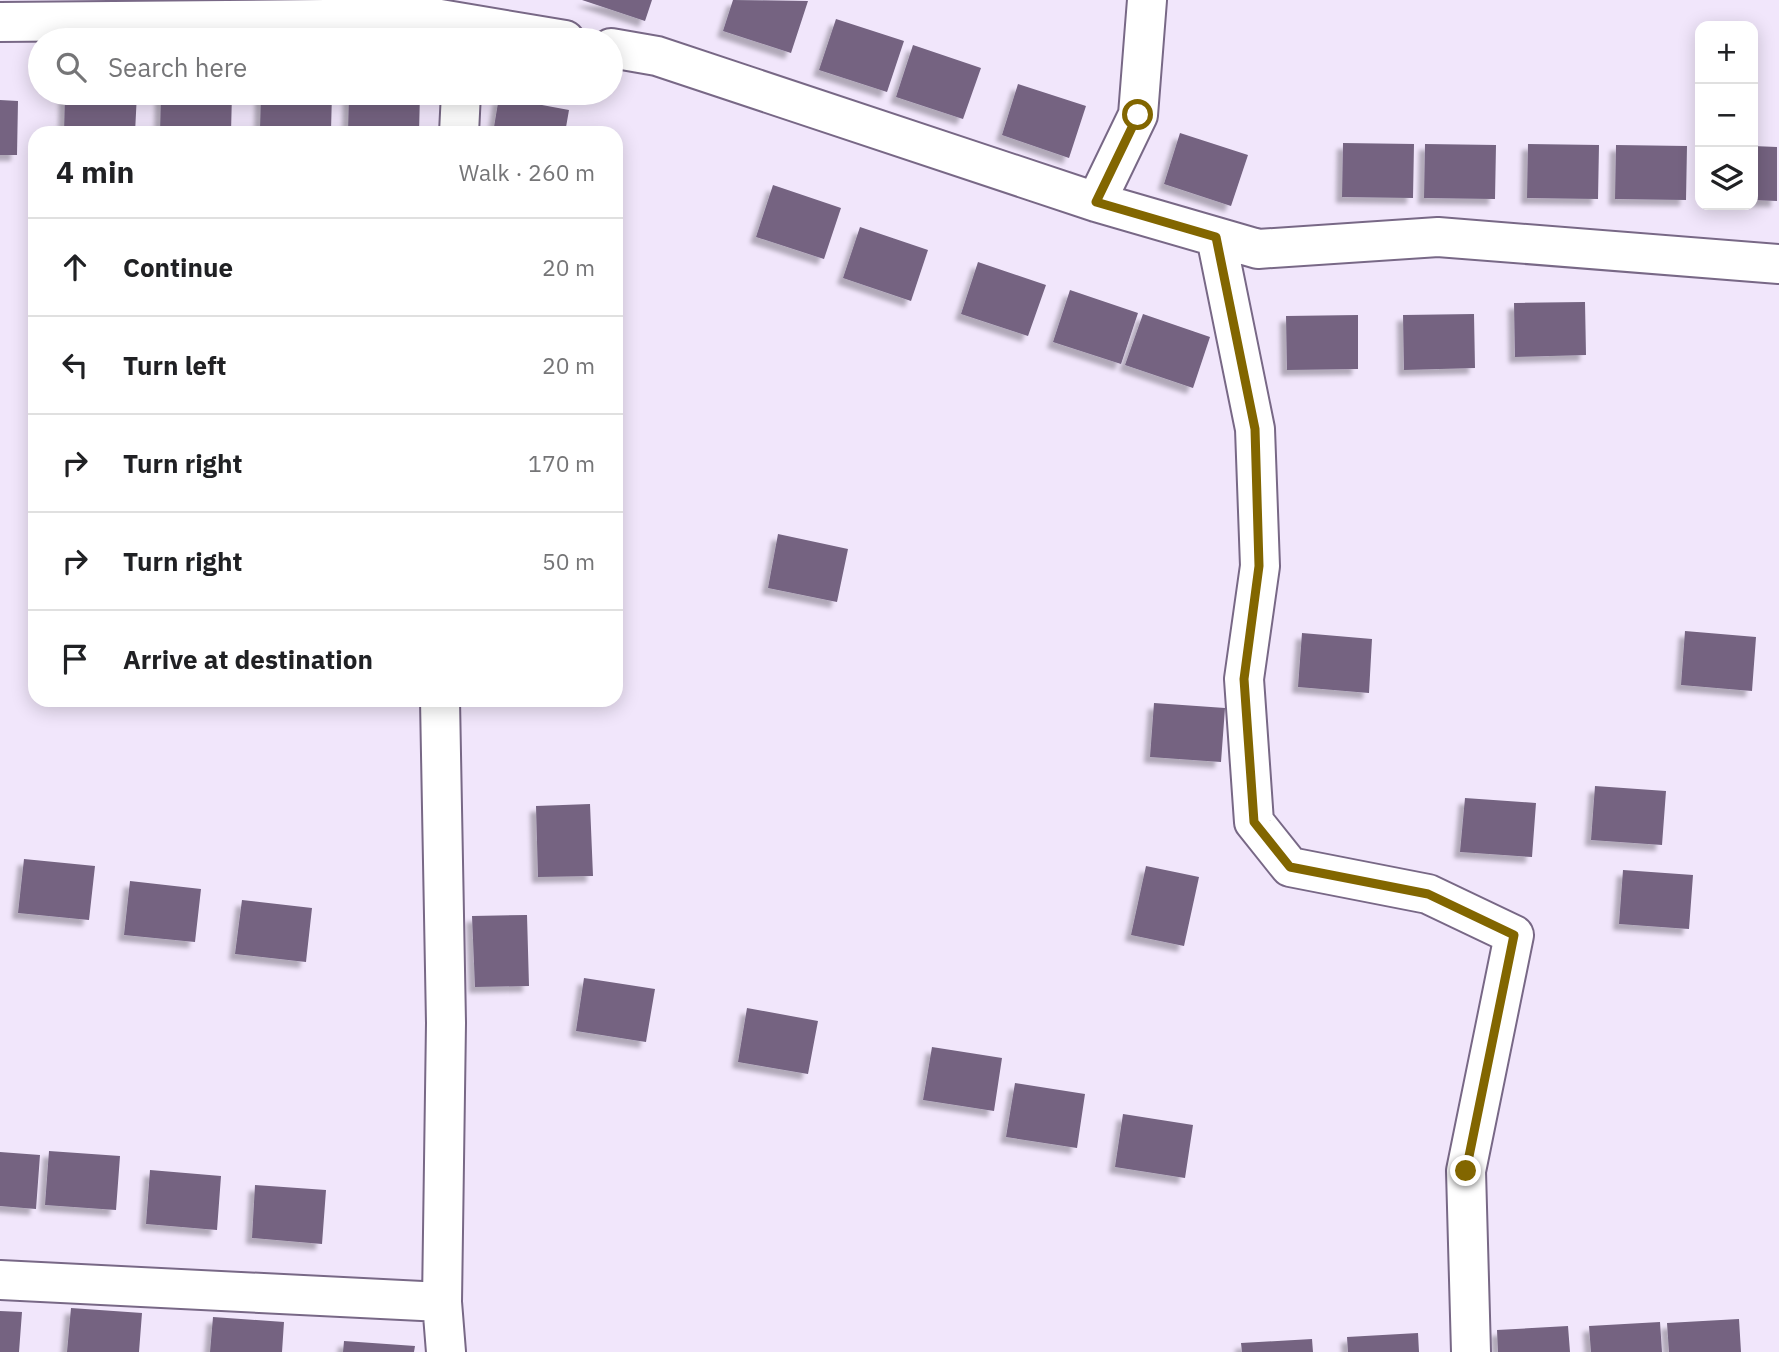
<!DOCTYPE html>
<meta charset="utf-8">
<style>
:root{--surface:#fff;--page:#f6f6f6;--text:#202124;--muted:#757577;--line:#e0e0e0}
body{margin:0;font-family:"IBM Plex Sans",sans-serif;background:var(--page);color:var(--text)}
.controls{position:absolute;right:21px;top:21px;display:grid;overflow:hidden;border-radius:14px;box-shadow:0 4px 18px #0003}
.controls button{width:63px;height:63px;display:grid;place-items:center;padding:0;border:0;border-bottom:2px solid var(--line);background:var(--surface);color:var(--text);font:35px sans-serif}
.stop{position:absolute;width:21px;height:21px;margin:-16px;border:5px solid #826600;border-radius:50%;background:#fff}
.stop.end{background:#826600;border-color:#fff;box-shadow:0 2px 7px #0008}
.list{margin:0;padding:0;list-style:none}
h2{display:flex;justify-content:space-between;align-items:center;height:91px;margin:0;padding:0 28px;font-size:30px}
h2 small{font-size:23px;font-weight:400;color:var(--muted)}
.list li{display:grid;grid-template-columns:46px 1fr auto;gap:21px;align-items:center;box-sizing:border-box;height:98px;padding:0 28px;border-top:2px solid var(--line)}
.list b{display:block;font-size:26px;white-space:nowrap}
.list em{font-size:23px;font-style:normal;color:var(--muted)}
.icon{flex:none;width:38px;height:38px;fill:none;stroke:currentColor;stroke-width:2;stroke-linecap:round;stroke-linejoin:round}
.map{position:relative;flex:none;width:1779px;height:1352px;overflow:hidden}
.search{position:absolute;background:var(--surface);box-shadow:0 4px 18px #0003;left:28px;top:28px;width:595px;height:77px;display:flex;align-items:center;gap:18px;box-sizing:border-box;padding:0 24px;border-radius:38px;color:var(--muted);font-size:26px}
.panel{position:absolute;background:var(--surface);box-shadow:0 4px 18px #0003;left:28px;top:126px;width:595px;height:581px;border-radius:21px}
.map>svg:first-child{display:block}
</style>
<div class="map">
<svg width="1779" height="1352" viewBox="0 0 1779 1352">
<defs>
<filter id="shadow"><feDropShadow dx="-6" dy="6" stdDeviation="2" flood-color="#0004"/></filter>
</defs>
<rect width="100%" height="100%" fill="#f1e6fb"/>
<path fill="#746481" filter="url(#shadow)" d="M582 0H652L645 21Z
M733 0 808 1 791 53 723 31Z
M836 19 904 41 887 92 819 70Z
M913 45 981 68 963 119 896 97Z
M1018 84 1086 106 1069 158 1002 135Z
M65 93H137L135 133H64Z
M161 93H232L231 133H160Z
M261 93H332L331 131 260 129Z
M349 93H420L419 133 348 132Z
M499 97 569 110 565 133H493Z
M0 100 18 101 17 155H0Z
M1180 133 1248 155 1231 206 1164 184Z
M1343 143 1414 144 1413 198 1342 197Z
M1425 144 1496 145 1495 199 1424 198Z
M1528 144 1599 145 1598 199 1527 198Z
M1616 145 1687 146 1686 200 1615 199Z
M1753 146 1777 147V201L1753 200Z
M773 185 841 208 824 259 756 237Z
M860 227 928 250 911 301 843 278Z
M978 262 1046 285 1028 336 961 314Z
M1070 290 1138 313 1121 364 1053 342Z
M1585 302 1586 355 1515 357 1514 303Z
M1143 314 1210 337 1193 388 1125 365Z
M1474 314 1475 368 1404 370 1403 315Z
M1358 315V369L1287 370 1286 316Z
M778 534 848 549 837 602 768 588Z
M1685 631 1756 637 1752 691 1681 685Z
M1302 633 1372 639 1369 693 1298 687Z
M1154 703 1225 708 1221 762 1150 757Z
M1595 786 1666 791 1662 845 1591 840Z
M1465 798 1536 803 1532 857 1460 852Z
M590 804 593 876 538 877 536 806Z
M24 859 95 866 89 920 18 913Z
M1146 866 1199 877 1184 946 1131 935Z
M1623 870 1693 875 1689 929 1619 924Z
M130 881 201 889 195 942 124 935Z
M242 900 312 908 306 962 235 954Z
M527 915 529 986 475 987 472 916Z
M584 978 655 989 646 1042 576 1031Z
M747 1008 818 1021 808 1074 738 1062Z
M932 1047 1002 1058 994 1111 923 1100Z
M1015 1083 1085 1094 1077 1148 1006 1137Z
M1123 1114 1193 1125 1185 1178 1115 1167Z
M49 1151 120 1156 116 1210 45 1205Z
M0 1152 40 1155 36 1209 0 1206Z
M150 1170 221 1176 217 1230 146 1224Z
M255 1185 326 1190 322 1244 252 1238Z
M71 1308 142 1313 139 1352H67Z
M0 1311 22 1312 19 1352H0Z
M213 1317 284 1322 282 1352H210Z
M1739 1319 1741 1352H1669L1667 1323Z
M1660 1322 1662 1352H1591L1589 1326Z
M1568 1326 1570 1352H1498L1497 1330Z
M1418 1333 1419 1352H1348L1347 1337Z
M1312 1339 1313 1352H1242L1241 1343Z
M344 1341 415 1346 414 1352H343Z"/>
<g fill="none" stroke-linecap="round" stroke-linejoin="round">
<g stroke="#786886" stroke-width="42">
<path id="minor" d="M0 22 434 18 565 40
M611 48 657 56 1096 202 1258 249 1438 237 1779 264
M459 133 461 93
M1096 202 1138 115 1147 0
M1216 237 1255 429 1260 566 1244 679 1254 822 1290 867 1428 894 1514 935 1466 1171 1471 1352
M440 700 446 1023 442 1302 446 1352
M0 1280 442 1302"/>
</g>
<use href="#minor" stroke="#fff" stroke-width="38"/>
</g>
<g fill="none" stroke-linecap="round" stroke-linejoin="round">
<path stroke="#826600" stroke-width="9" d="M1138 115 1096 202 1216 237 1255 429 1259 566 1244 679 1254 822 1290 867 1428 894 1514 935 1466 1171"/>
</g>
</svg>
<div class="controls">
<button>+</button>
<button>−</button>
<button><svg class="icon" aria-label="layers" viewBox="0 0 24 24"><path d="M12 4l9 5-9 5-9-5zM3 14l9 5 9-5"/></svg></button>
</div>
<div class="stop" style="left:1138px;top:115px"></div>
<div class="stop end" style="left:1466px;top:1171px"></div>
<div class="search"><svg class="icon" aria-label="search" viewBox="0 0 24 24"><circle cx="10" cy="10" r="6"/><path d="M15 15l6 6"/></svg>Search here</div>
<section class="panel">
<h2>4 min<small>Walk · 260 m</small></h2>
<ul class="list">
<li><svg class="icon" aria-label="ahead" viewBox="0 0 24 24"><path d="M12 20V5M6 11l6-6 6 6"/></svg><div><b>Continue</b></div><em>20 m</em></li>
<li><svg class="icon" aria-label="left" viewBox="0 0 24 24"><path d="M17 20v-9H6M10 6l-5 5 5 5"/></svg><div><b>Turn left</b></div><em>20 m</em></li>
<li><svg class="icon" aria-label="right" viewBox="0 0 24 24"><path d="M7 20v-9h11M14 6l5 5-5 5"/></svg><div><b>Turn right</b></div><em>170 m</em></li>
<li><svg class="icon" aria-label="right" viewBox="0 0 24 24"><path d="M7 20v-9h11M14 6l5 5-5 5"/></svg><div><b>Turn right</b></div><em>50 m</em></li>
<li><svg class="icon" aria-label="arrive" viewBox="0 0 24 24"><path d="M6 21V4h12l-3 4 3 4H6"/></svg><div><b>Arrive at destination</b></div></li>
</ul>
</section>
</div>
